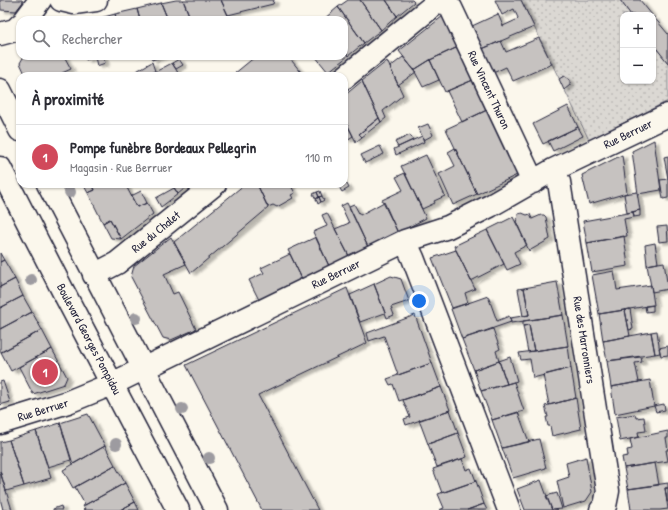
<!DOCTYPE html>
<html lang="fr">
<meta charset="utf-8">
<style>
:root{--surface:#fff;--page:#f2f2f3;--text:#2b2b33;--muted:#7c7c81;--line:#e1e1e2;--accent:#d1495b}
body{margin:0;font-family:"Patrick Hand",sans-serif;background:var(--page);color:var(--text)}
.controls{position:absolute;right:12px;top:12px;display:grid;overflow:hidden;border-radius:8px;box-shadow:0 1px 3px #0004}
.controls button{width:36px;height:36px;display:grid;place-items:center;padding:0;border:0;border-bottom:1px solid var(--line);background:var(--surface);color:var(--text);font:20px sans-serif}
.you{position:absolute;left:419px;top:301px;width:14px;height:14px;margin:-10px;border:3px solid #fff;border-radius:50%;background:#1a73e8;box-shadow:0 0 0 6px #1a73e833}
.badge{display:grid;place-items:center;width:26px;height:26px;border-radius:50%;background:var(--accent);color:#fff;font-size:13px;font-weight:700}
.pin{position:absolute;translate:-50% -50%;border:2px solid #fff;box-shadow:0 1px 4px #0006}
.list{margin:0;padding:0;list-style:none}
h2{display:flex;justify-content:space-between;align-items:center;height:52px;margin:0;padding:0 16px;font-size:17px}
h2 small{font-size:13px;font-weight:400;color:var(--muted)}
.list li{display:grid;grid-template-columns:26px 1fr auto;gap:12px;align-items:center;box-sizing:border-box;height:64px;padding:0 16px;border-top:1px solid var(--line)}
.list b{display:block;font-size:15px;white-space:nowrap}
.list p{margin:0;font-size:13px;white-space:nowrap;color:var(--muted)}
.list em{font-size:13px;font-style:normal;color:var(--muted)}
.icon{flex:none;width:22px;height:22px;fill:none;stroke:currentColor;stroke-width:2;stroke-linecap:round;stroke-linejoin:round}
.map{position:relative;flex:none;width:668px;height:510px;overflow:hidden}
.search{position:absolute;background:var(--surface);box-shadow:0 1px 3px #0004;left:16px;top:16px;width:332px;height:44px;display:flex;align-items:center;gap:10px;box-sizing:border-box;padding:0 14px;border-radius:12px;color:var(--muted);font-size:15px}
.panel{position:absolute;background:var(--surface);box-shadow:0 1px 3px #0004;left:16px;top:72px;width:332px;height:116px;border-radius:12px}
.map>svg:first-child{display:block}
</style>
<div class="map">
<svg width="668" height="510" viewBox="0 0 668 510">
<defs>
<pattern id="grass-dots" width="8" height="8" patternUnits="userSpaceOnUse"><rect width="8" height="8" fill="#dbd8d3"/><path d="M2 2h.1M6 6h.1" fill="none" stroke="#bcb9b6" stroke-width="1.8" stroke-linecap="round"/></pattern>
<filter id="shadow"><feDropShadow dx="4.5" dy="2.5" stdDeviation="1" flood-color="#0004"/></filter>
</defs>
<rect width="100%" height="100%" fill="#fbf7ec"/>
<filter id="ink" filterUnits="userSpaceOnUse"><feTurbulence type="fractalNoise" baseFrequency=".025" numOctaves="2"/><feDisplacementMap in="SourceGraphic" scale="8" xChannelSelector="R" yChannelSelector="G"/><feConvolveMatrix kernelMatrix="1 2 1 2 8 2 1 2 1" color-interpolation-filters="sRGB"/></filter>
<g filter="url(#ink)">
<path fill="url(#grass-dots)" stroke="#7e7d87" d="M521 0H620L631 15H623V81H653V44L668 63V101L589 140Z"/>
<path fill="#c6c2c0" stroke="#22223b" filter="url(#shadow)" d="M0 0H22L23 2 16 11 1 10Z
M176 0H183L191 20H168L161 3Z
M183 0H221L230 20H220L218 17 206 20H191Z
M221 0H274L273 4 228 15Z
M348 0H360L381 30 364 43 338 7Z
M360 0H386L397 16 381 30Z
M386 0H412L414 2 397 16Z
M495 0H521L534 27 482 49 472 26 498 14 503 26 516 20 518 18 514 9 502 15Z
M620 0H640L652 15H631Z
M161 3 168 20H140L137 9Z
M338 7 364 43 348 56 344 50V20H325L324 19Z
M137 9 140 20H117L115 14Z
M115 14 117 20H93Z
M443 16 458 47 430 60 414 70 399 51Z
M653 16 668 34V63L653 44Z
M539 38 552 64 513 81 506 67 493 73 482 49 501 41 506 52Z
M458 47 473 80 445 92 430 60Z
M344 50 348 56 328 72 315 56H344Z
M24 56H64L71 69 62 73 64 76H26L20 63Z
M84 56H103L105 63 97 66 95 57 86 60Z
M151 56H164L152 60Z
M256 56H288L304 76H235L234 74Z
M403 57 416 72 398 85 390 67Z
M179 59 183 65 176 69 172 63Z
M430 60 439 80 423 87 414 70Z
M387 61 403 95 383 111 386 118 381 122 362 81Z
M152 62 155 71 147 76H134L133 73Z
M172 63 180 76H157L155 72Z
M564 76 570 80V85L564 90 559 79Z
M473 80 487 110 462 122 447 91Z
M362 81 379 118 359 134 362 137 356 142 344 118V96Z
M568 106 578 127 543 144 533 124Z
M487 110 517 175 477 194 446 129Z
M344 118 353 136 347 140 344 135Z
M379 118 381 122 362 137 359 134Z
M428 124 433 135 424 140 418 128Z
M578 127 583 136 553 151 548 141Z
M410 135 413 140 398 147 395 142Z
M422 136 424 142 396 155 394 149Z
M654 140 661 190 638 194 632 151Z
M380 146 384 154 365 163 361 155Z
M455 148 477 194 453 205 439 174 455 166 448 152Z
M426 155 445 196 434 201 435 203 422 209 401 166Z
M622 155 627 193 589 204 582 175Z
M668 156V198L663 199 660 180 668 179 664 157Z
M405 173 426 218 398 233 382 200 403 190 396 177Z
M83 184H92L95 190 88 193Z
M92 184H125L137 207 147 203 153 214 121 239 110 219 103 223 88 193 95 190Z
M172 184H190L178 194Z
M245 184H257L268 208 191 273 174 242Z
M257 184H290L295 193 291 195 293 198 277 207 273 205 268 207Z
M347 184 349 188 342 192 339 187Z
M174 188 178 194 161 207 156 198Z
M141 191 147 203 137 207 131 196Z
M320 191 322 196 319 197 317 192Z
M317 192 319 197 316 199 313 194Z
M637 192 640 210 627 213 624 194Z
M322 196 324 200 321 202 319 197Z
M319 197 321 202 318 204 316 199Z
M384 202 398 233 368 247 349 206 354 204 360 215Z
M347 203 368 247 349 256 335 229 349 223 341 206Z
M640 210V216L634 217 633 212Z
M633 212 634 217 624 219 627 236 587 243 583 221Z
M327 213 349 256 329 266 313 232 327 226 322 215Z
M522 213 527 215 530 214 532 219 541 215H544L546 217 550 239 529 251 516 221 517 220 518 214Z
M513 217 527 245 514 252 520 264 507 270 487 230Z
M110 219 121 239 111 238 103 223Z
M667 226 668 241 659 242 657 227Z
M487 230 504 264 471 281 454 246Z
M624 236 628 266 592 272 587 243Z
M171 237 186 264 164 274 173 294 178 292 196 329 171 340 163 338 131 277 134 266Z
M316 237 329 266 302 279 288 250Z
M655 243 658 263 647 265 645 245Z
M456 250 475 289 465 293 468 303 452 308 432 258Z
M0 253 4 260 0 262Z
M290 254 302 279 259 300 249 280 264 273 261 268Z
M4 260 15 279 0 287V262Z
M664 262 668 289 652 292 647 265Z
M614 271 617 290 651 285 654 305 599 314 592 275Z
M391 276 401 279 409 301 391 307 394 315 387 318 374 284Z
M15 279 23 296 0 308V287Z
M557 282 563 315 511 323 510 318 529 315 524 288Z
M374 284 385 313 360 322 350 295Z
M347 288 367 343 258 395 318 510H262L186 365Z
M524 288 529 315 523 316 518 289Z
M23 296 32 312 0 329V308Z
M488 296 497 321 509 316 511 322 462 339 451 309Z
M653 305V311L646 312 645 306Z
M630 309 633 329 629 330 625 310Z
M625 310 630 336 603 341 599 314Z
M32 312 42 330 0 353V329Z
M415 315 432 363 398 375 384 336 369 341 367 333Z
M563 315 568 346 534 351 529 325 523 326V321Z
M529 325 534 351 528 352 523 326Z
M493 329 500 349 496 351 499 361 474 370 462 339Z
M42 330 52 349 11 371 1 352Z
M657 331 660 353 655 354 651 332Z
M651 332 655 354 607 361 603 341Z
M568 346 571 368 533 378 530 359 521 360 519 353Z
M668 346V355L661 356 659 348Z
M52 349 67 377 64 384 33 394 19 367Z
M510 357 517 381 507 384 499 361Z
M641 357 642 362 635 363 639 382 611 387 607 361Z
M499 361 507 384 481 391 474 370Z
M432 363 441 387 399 401 393 384 390 385 387 379Z
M571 368 576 398 549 405 543 375Z
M650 380 654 406 615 414 611 387Z
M3 381 10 402 0 405V382Z
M514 382 524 411 492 420 481 391Z
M441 387 450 410 406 425 404 419 410 417 403 400Z
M576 398 581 429 552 436 550 426H548L546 417H548L545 406Z
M664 404 665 410 656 412 654 406Z
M450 410 458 433 428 444 419 420Z
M518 412 529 442 502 448 492 420Z
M88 414 105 446 73 464 60 423Z
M635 414 636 418 644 417 646 431 638 432 639 437 620 441 616 417Z
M60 423 71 460 48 467 36 431Z
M36 431 51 478 24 486 9 440Z
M668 431V438H666L668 450H666L668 461 624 468 622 457 628 456 627 450 632 449 630 439Z
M458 433 467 457 437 467 428 444Z
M539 439 546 468 513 478 502 448Z
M9 440 24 486 6 491 0 471V442Z
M105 446 115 465 73 488 63 470Z
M586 457 592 492 586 501 563 508 557 481 569 477 566 463Z
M462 459 466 470 471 468 476 481 442 493 433 469Z
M655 463 659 485 628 489 624 468Z
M115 465 125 483 85 505 75 487Z
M0 471 6 491 12 510H3L0 498Z
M541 480 552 510H525L517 489Z
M476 481 484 504 467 510H439L444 508 438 494Z
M125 483 135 502 120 510H83L85 509 83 506Z
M668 483V488H665L668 509 660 510H631L628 489Z
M665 488H668V502H667Z
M557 493 562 509 552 510 546 496Z
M135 502 139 510H120Z
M484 504 487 510H467Z
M61 506 62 510H53V509Z"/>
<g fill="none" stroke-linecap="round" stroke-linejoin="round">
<g stroke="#22223b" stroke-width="25">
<path id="minor" d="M61 0 74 3 96 0
M444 0 451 8 533 182
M25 20 40 0
M0 34 15 30 20 25
M344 78 440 0
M553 170 559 182 608 491 605 506 601 510
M405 241 413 258 509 510
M94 275 117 263 215 184
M0 423 68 402 112 384 405 241 448 227 490 206 553 170 668 115"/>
</g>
<g stroke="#22223b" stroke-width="25">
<path id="secondary" d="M0 90 20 130
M0 168 63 291 178 510
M48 184 217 510"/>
</g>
<use href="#minor" stroke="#fbf7ec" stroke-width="22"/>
<use href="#secondary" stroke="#fbf7ec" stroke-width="22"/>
</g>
<g fill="#9d9ba0">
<circle cx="70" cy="192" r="6"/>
<circle cx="31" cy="280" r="6"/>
<circle cx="136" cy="318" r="6"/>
<circle cx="182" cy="409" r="6"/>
<circle cx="116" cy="444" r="6"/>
<circle cx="209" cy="458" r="6"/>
</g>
</g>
<g text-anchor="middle" stroke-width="3" stroke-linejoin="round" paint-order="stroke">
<g font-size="12" fill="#22223b" stroke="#fbf7ec">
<text transform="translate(489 90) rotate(65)" y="4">Rue Vincent Thuron</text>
<text transform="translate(628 134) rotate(-26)" y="4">Rue Berruer</text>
<text transform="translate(156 232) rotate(-39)" y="4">Rue du Chalet</text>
<text transform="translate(336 274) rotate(-26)" y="4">Rue Berruer</text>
<text transform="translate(89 339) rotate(62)" y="4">Boulevard Georges Pompidou</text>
<text transform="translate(584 340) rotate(81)" y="4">Rue des Marronniers</text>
<text transform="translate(43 410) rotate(-17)" y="4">Rue Berruer</text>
</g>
</g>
</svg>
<div class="controls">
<button>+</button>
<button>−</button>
</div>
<div class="you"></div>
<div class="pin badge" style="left:45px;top:372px">1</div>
<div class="search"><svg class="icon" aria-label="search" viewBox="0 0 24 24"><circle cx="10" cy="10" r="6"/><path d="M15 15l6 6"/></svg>Rechercher</div>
<section class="panel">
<h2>À proximité<small></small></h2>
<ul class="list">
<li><span class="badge">1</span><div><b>Pompe funèbre Bordeaux Pellegrin</b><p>Magasin · Rue Berruer</p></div><em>110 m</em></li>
</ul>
</section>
</div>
